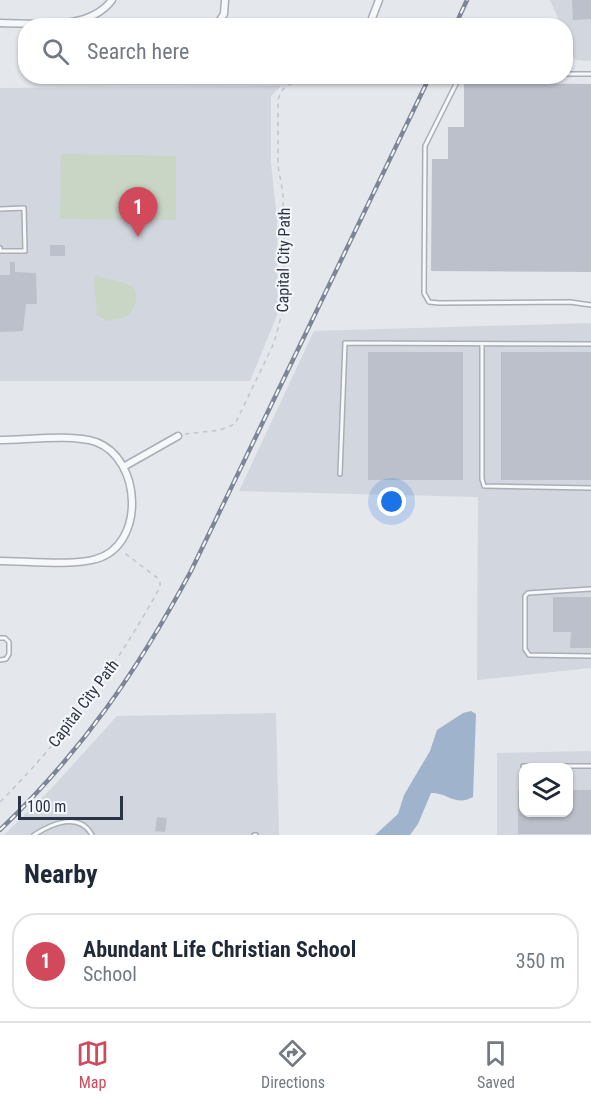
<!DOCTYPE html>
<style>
:root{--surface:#fff;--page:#f2f2f3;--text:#1f2937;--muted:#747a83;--line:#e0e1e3;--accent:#d1495b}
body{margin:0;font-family:"Roboto Condensed",sans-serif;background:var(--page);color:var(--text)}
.controls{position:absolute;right:18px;bottom:18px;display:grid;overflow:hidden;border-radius:12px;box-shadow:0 2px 4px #0004}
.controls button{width:54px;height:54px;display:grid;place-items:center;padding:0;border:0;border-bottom:2px solid var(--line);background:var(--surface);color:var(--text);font:30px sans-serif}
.scale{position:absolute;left:18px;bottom:15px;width:105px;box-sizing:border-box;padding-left:6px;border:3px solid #2b3445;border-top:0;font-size:16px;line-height:21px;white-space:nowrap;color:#2b3445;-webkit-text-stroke:4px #f4f6f9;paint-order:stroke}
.you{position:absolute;left:392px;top:502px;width:21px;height:21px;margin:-15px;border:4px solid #fff;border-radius:50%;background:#1a73e8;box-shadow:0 0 0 9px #1a73e833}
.badge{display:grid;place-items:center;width:39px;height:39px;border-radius:50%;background:var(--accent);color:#fff;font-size:20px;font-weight:700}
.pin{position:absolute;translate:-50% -50px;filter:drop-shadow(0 2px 3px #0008)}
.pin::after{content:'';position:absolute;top:32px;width:21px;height:18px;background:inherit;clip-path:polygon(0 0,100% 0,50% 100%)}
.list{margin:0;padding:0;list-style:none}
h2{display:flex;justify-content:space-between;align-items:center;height:78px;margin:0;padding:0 24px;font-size:26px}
h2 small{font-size:20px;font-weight:400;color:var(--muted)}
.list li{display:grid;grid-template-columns:39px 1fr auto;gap:18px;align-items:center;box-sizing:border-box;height:96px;margin:0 12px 12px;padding:0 12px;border:2px solid var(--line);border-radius:24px}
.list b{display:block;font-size:22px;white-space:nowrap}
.list p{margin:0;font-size:20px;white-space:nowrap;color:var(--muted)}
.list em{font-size:20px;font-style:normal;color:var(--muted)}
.icon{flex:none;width:33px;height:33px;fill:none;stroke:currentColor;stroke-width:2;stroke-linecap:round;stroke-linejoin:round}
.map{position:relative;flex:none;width:591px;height:835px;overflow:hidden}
.search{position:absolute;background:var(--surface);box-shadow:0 2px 4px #0004;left:18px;right:18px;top:18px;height:66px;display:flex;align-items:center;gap:15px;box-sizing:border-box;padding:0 21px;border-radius:24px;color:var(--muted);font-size:22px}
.sheet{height:186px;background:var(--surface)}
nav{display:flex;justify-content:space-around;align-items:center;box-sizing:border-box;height:84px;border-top:2px solid var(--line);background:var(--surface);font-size:16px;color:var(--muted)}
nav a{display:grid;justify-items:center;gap:3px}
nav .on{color:var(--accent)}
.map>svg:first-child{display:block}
</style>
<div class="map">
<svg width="591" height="835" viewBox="0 0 591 835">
<rect width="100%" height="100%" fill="#e4e7ec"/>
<path fill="#d2d6de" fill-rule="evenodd" d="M550 0H591V61L575 60 566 37V26L561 25Z
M281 86 271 96V163L277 220 278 313 250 381H0V88Z
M591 323V668L477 680 478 497 239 491 314 331Z
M276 713 279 835H4L50 790 117 716Z
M591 751V835H497V753ZM524 768H568V812H524Z"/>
<path fill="#c9d6c5" d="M61 154 176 156V220L60 219Z
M96 276 125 283 134 288C139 301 134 311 124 318L107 321 97 315 94 279Z"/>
<path fill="#9fb4cc" d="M471 711 476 714 473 797C455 807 447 792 431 793L418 824 410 835H375L398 814 404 795 430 751 437 730 463 713Z"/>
<path fill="#bbc0ca" d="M572 0H591V19L573 20Z
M464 83 591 84V272L431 271 432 159H448V127H464Z
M50 245H65V256H50Z
M10 262H15V272L36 273 37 304H26L23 331 0 332V275H10Z
M368 352H463V480H368Z
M501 352H591V480H501Z
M553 597H591V648H570L571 632H553Z
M518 790H524V813H568V790H591V834H518Z
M157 817 167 818 165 832 155 831Z"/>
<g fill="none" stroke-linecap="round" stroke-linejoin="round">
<g stroke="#a9aeb7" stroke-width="6">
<path id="lane" d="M566 74H591
M460 76 425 146 424 293 429 302 439 303 570 302 591 305
M0 209 24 208 25 251H0V248
M482 344V479L484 486 591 488
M340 474 345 343 591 344
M591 589 528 593 525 596V649L529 655 591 656
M0 638H5L9 642V654L6 659 0 660
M523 766H591
M34 835C51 824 79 811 92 835
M254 835H256"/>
</g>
<g stroke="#a9aeb7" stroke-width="9">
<path id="street" d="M0 23C35 23 88 32 112 0
M216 26 224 14 225 0
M369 26 379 0
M0 440C27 440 71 434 96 442 142 459 146 545 96 559 73 566 26 561 0 561
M125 466 178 436"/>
</g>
<path stroke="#c2c5cb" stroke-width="1.5" stroke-dasharray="4.5 4.5" stroke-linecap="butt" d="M185 434 220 430 235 424 274 343 285 302 283 193 278 166V99L283 89 303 76
M0 802C64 738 117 666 160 587V580L122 551"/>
<use href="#lane" stroke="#f7f8fa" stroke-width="3"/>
<use href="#street" stroke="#f7f8fa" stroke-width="6"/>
<g stroke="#7d8696" stroke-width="4.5">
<path id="rail" d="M455 26 467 0
M0 830C83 750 136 673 191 571L430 76"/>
</g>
<use href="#rail" stroke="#f4f6f9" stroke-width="2" stroke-dasharray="7" stroke-linecap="butt"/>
</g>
<g text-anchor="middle" stroke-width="4.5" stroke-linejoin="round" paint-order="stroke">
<g font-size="16" fill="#2b3445" stroke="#f4f6f9">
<text transform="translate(283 260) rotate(-89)" y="6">Capital City Path</text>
<text transform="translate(83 703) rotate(-53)" y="6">Capital City Path</text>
</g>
</g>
</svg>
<div class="controls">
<button><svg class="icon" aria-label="layers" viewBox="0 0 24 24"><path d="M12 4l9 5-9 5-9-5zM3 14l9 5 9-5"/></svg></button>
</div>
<div class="scale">100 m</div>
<div class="you"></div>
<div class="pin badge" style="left:138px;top:237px">1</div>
<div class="search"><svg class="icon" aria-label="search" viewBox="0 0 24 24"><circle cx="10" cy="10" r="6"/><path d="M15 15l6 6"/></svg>Search here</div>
</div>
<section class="sheet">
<h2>Nearby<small></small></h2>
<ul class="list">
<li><span class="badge">1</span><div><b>Abundant Life Christian School</b><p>School</p></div><em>350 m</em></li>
</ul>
</section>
<nav>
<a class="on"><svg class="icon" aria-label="map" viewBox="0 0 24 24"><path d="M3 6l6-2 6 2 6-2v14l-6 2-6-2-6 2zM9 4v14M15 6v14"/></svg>Map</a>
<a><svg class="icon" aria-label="directions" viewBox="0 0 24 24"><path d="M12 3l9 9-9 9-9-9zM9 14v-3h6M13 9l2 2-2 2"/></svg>Directions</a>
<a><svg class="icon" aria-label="saved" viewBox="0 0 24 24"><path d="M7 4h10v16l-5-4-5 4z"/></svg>Saved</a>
</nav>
